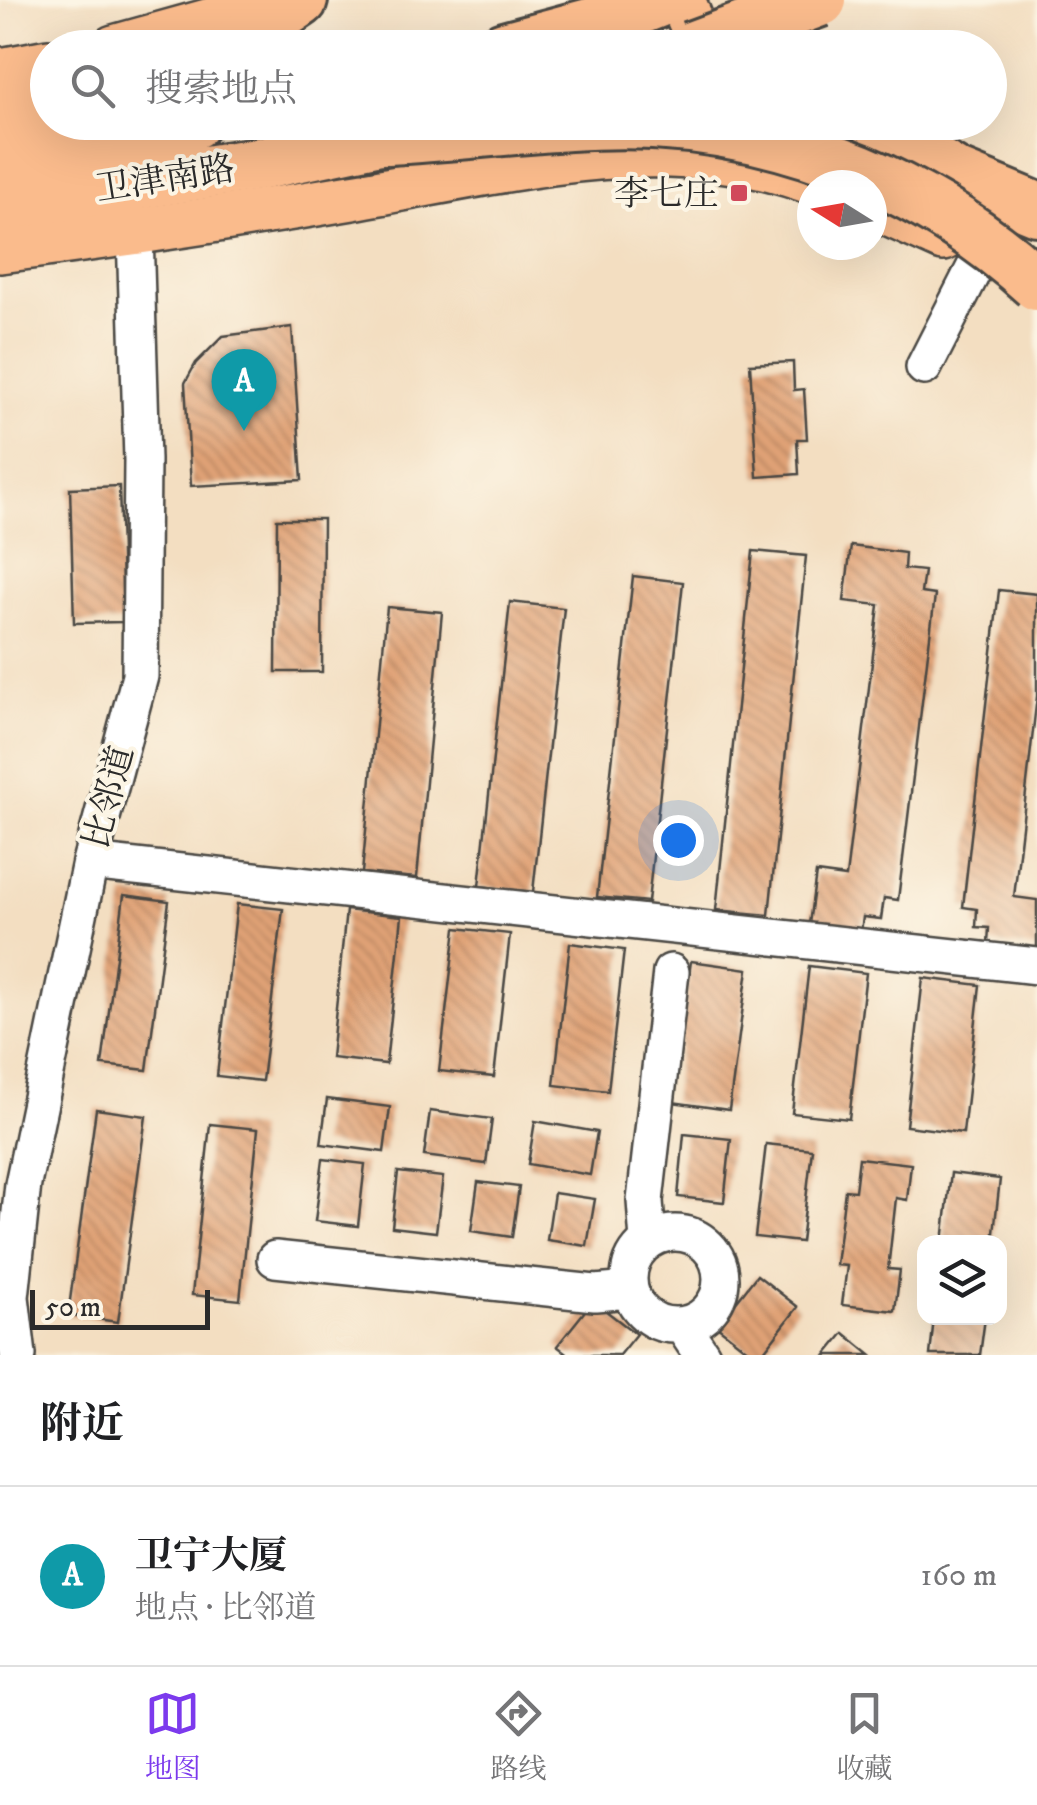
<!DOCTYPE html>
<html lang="zh">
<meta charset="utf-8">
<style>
:root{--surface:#fff;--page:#f2f2f2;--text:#202124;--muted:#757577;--line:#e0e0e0;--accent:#7c3aed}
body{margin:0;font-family:"IM FELL DW Pica","Noto Serif SC",serif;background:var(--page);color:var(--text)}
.controls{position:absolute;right:30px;bottom:30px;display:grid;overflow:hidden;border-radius:20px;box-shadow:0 10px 40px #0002}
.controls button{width:90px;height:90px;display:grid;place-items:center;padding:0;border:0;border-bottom:2px solid var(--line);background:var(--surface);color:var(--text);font:50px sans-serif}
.compass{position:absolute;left:797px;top:170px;width:90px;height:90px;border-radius:50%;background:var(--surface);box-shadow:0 10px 40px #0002;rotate:281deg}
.scale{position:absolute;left:30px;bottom:25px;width:180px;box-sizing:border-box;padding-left:10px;border:5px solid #2b2b2b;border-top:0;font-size:28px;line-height:35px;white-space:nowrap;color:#2b2b2b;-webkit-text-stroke:8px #fcf5e5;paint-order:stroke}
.you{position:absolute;left:678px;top:840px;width:35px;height:35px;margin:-25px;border:8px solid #fff;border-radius:50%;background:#1a73e8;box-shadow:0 0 0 15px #1a73e833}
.badge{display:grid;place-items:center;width:65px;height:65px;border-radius:50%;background:var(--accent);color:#fff;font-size:32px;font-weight:700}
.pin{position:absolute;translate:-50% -82px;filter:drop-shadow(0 2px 5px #0008)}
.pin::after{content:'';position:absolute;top:52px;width:35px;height:30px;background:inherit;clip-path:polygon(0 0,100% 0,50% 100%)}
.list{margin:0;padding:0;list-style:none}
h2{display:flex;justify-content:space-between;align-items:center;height:130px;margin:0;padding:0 40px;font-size:42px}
h2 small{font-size:32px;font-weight:400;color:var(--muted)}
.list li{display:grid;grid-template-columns:65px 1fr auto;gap:30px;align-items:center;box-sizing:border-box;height:180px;padding:0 40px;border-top:2px solid var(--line)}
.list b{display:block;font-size:38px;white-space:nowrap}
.list p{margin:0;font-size:32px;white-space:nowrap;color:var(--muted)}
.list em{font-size:32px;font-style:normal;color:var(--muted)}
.icon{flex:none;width:55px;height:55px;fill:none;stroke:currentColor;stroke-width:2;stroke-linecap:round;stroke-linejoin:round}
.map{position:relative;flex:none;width:1037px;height:1355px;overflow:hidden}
.search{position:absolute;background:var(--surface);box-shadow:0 10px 40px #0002;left:30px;right:30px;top:30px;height:110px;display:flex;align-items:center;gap:25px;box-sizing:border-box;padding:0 35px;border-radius:55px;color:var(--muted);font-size:38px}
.sheet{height:310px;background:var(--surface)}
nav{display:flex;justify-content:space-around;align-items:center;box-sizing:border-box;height:140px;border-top:2px solid var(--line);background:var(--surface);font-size:28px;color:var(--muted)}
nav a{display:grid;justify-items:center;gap:5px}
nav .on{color:var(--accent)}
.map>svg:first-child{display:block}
</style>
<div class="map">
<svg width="1037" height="1355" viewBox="0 0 1037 1355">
<defs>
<pattern id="building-back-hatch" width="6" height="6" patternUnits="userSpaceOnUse" patternTransform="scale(2.5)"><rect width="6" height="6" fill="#e0a276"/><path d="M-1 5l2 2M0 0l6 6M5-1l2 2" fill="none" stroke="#b68461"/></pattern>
</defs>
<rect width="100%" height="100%" fill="#fcf5e5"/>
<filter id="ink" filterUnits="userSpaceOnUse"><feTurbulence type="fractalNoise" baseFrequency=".01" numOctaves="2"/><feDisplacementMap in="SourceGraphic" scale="20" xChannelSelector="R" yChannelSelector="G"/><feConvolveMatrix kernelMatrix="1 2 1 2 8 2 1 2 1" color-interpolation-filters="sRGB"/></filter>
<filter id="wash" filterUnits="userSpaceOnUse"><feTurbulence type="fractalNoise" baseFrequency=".0048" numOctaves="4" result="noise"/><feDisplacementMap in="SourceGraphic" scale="40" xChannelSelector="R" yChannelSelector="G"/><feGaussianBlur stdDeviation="2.25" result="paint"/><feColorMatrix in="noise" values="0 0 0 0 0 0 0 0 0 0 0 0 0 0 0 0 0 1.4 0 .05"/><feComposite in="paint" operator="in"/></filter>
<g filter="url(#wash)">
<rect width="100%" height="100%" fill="#f3dec1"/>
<g id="blocks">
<path fill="url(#building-back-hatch)" d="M292 327 302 480 191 486 185 383 196 363 223 336Z
M793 362 794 390 804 389 807 439H797L799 474 757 477 750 364Z
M119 486 123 622 74 623 70 488Z
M277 519H323L322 672H276Z
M851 546 905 553 904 569 924 571 921 593 935 595 898 900 884 898 881 919 863 917 861 931 809 924 816 873 846 877 879 605 844 601Z
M753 551 806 556 769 915 716 910Z
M633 576 683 582 648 902 597 897Z
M999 590 1037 594V696L1014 897 1037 900V949L988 943 989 928 976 927 977 909 963 907Z
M510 602 564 608 533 892 479 886Z
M387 607 442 612 417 878 362 873Z
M124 895 169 901 147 1070 102 1065Z
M237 904 283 909 262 1081 217 1076Z
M346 910 402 916 386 1064 331 1058Z
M456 928 510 934 494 1077 439 1071Z
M570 943 624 950 608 1091 554 1085Z
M691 961 748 969 729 1110 672 1102Z
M809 966 866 973 849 1119 792 1113Z
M923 978 980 985 963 1133 906 1126Z
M327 1099 390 1107 384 1152 321 1144Z
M96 1109 146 1116 118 1322 68 1315Z
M430 1111 492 1119 486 1164 424 1156Z
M535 1121 597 1132 590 1175 528 1164Z
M210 1124 258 1129 240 1300 192 1295Z
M684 1134 731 1139 724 1202 678 1197Z
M766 1144 812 1149 801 1242 755 1237Z
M859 1158 911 1164 907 1200 896 1198 888 1269 900 1270 895 1311 842 1305 847 1266 836 1265 845 1190 855 1191Z
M323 1159 365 1164 358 1226 315 1221Z
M398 1172 443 1177 436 1232 392 1227Z
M951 1173 1000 1179 993 1242H943Z
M478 1182 519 1187 512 1237 471 1231Z
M554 1193 595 1199 587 1246 547 1240Z
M757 1275 798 1307 761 1355H754L717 1326Z
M593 1301 636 1334 619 1355H569L557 1346Z
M934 1318H985L980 1355H930Z
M844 1333 871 1355H826Z"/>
</g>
</g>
<g filter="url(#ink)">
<use href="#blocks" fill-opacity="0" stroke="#494642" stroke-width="2.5"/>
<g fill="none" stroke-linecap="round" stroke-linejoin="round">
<g stroke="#494642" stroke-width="40">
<path id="minor" d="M924 367 979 259
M90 862 1037 966
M629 1279a46 46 0 1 1 92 0a46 46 0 1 1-92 0Z
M648 1241 645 1201 671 972
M275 1259 595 1293 630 1290
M682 1325 702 1355
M18 1355 11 1297 23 1184 90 862 140 676 142 460 135 233"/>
</g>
<g stroke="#494642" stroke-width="50">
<path id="major" d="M682 0 702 48
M114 48 283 1
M0 71 48 62
M872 206 943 238
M0 250C118 235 235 217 352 197 508 171 667 123 821 185"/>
</g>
<g stroke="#494642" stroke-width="58">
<path id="highway" d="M231 48 301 0
M504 48 615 18 660 0
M0 111 48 102
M868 122 955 175 1037 209
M0 156 194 122
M0 204 258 164 431 127"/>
</g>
<use href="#minor" stroke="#fff" stroke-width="35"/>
<use href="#major" stroke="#fabb8c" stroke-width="45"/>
<use href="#highway" stroke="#fabb8c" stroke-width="52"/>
<g stroke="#494642" stroke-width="58" stroke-linecap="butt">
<path id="highway-bridge" d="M691 48 820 0
M388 138C476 134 565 119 653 123 796 131 932 188 1037 284"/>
</g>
<use href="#highway-bridge" stroke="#fabb8c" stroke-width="52"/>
</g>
</g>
<rect fill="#d1495b" stroke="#fcf5e5" stroke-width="4" x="729" y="183" width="20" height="20" rx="5"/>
<g text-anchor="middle" stroke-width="8" stroke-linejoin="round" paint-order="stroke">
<g font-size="35" fill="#2b2b2b" stroke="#fcf5e5">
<text transform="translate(165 178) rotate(-9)" y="12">卫津南路</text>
<text transform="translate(108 797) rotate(-75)" y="12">比邻道</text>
</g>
<g font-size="35" fill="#2b2b2b" stroke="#fcf5e5" text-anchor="end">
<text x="719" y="205">李七庄</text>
</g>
</g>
</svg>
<div class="controls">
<button><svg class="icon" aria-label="layers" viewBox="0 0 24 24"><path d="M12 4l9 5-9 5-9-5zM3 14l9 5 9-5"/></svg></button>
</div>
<svg class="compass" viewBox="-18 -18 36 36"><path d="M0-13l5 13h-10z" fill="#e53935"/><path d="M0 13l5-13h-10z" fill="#757577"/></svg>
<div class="scale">50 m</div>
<div class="you"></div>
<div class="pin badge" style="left:244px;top:431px;background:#0f9aa8">A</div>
<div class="search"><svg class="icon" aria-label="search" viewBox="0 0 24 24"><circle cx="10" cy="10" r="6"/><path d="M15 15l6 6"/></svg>搜索地点</div>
</div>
<section class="sheet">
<h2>附近<small></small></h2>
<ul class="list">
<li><span class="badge" style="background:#0f9aa8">A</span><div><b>卫宁大厦</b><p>地点 · 比邻道</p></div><em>160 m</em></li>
</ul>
</section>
<nav>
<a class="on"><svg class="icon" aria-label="map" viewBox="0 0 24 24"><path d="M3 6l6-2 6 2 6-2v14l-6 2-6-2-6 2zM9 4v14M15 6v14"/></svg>地图</a>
<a><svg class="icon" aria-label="directions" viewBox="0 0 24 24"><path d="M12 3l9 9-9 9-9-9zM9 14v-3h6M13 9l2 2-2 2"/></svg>路线</a>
<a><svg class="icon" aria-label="saved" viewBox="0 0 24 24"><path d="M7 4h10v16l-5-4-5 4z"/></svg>收藏</a>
</nav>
